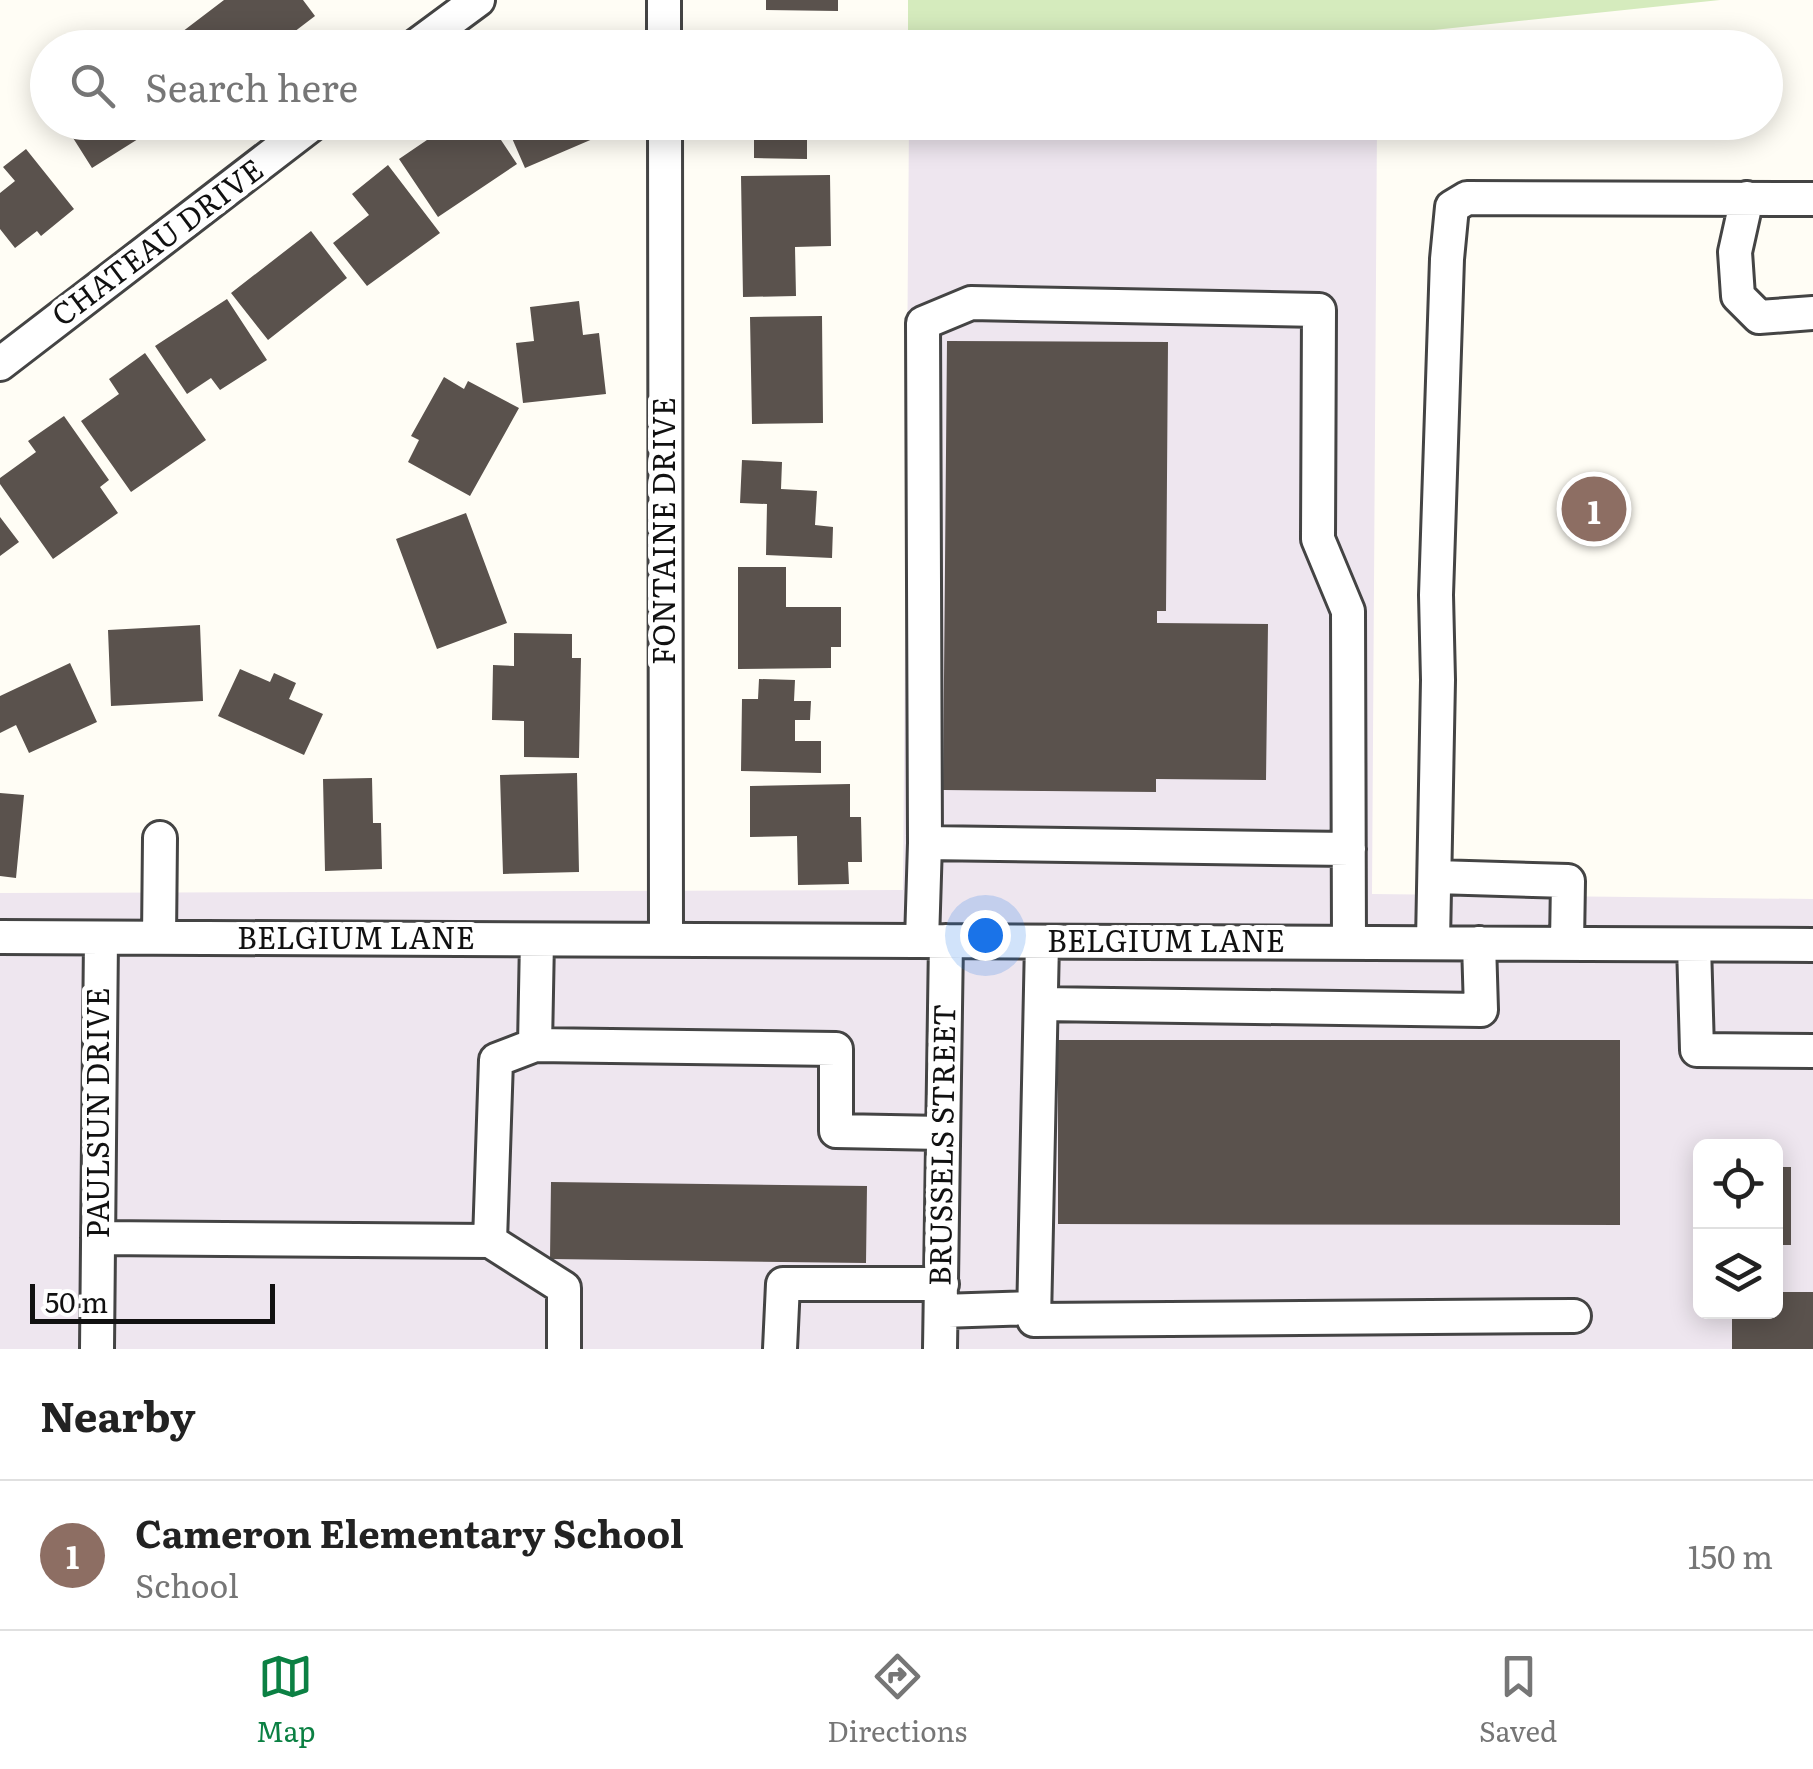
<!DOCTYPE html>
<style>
:root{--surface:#fff;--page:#f2f2f2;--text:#222;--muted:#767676;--line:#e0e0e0;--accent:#0b8043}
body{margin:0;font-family:Literata,serif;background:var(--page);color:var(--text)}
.controls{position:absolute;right:30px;bottom:30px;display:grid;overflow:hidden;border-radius:15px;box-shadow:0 5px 25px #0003}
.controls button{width:90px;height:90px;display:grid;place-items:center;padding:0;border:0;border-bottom:2px solid var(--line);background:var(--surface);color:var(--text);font:50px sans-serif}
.scale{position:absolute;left:30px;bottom:25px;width:245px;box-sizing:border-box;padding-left:10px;border:5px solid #111;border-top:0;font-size:28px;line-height:35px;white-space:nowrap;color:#111;-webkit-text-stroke:8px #fff;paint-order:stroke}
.you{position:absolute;left:985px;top:935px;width:35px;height:35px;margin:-25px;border:8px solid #fff;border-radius:50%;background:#1a73e8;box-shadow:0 0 0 15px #1a73e833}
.badge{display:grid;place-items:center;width:65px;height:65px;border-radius:50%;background:var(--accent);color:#fff;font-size:32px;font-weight:700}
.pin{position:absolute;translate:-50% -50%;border:5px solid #fff;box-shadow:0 2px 10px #0006}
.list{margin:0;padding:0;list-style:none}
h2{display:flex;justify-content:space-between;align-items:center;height:130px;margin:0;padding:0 40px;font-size:42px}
h2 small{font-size:32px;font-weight:400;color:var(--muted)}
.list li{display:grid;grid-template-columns:65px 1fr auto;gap:30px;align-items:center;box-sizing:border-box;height:150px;padding:0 40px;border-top:2px solid var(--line)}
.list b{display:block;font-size:38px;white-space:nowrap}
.list p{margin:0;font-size:32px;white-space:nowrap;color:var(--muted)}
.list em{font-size:32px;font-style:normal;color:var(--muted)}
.icon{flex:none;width:55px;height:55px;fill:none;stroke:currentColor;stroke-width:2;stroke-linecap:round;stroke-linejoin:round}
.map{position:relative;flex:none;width:1813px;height:1349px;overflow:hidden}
.search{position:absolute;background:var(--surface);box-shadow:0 5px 25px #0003;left:30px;right:30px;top:30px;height:110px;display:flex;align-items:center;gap:25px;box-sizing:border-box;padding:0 35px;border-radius:55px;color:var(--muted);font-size:38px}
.sheet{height:280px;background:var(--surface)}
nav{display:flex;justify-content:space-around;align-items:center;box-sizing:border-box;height:140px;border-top:2px solid var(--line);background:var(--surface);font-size:28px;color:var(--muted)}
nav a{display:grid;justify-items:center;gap:5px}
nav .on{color:var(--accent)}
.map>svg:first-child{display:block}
</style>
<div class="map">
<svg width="1813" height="1349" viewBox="0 0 1813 1349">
<rect width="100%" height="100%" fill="#fffdf5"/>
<path fill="#eee6ef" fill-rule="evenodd" d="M909 123H1377L1372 894 1813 899V1349H0V893L903 890ZM1700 1146H1776V1312H1700Z"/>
<path fill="#d5ebbd" d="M908 0H1720L1377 36 1300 48H908Z"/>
<path fill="#5a524d" d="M224 0H303L315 16 273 48H187L178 35Z
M766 0H838V11L766 10Z
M755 43 807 44V48H755Z
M63 122H165L92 168Z
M448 122H489L517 164 438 217 399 159 449 125Z
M505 122H605L609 132 525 168Z
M754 122H807V159L754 158Z
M26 149 74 209 41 236 37 231 15 248 0 229V193L15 181 3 167Z
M388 165 440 233 367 286 333 243 369 215 352 194Z
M830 175 831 246 795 247 796 296 743 297 741 176Z
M311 231 347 278 268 340 231 293Z
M227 299 267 360 220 390 211 378 187 394 155 346Z
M579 301 583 335 599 333 606 394 523 403 516 343 534 341 530 307Z
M822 316 823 423 752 424 750 317Z
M947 341 1168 342 1166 611H1157V623L1268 624 1266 780 1156 779V792L943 790Z
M145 353 206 440 131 492 81 421 119 394 109 379Z
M444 377 464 389 468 381 519 408 470 496 408 462 419 440 411 436Z
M64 416 109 480 100 487 118 513 53 559 0 484V478L36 452 28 441Z
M742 460 782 462 781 489 817 491 815 525 833 527 832 558 766 555 767 504 740 503Z
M466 513 507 623 437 649 396 539Z
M0 517 19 542 0 556Z
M738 567H786V607H841V647H831V668L738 669Z
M200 625 203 701 111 706 108 630Z
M514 633 572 634V658H581L579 758 524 757V721L492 720 493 665 514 666Z
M70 663 97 722 29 753 16 725 0 733V696Z
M240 669 270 682 274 673 296 683 289 699 323 714 304 755 218 716Z
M759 679 795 680 794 701H811L810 720H795V741H821V773L741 771 742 699H758Z
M577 773 579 872 503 874 500 775Z
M372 778 373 823H381L382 869 325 871 323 779Z
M850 784V817H861L862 862H848L849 884 798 885 797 836 750 837V786Z
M0 793 24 795 16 878 0 876Z
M1058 1040H1620V1225L1058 1224Z
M1776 1167H1791V1245H1776Z
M551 1182 867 1186 866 1263 550 1259Z
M1776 1292H1813V1349H1732V1312H1776Z"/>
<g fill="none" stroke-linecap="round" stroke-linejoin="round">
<g stroke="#444" stroke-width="38">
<path id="minor" d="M664 0V48
M413 48 478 0
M665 122 666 940
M1747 198 1735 252 1738 296 1759 317 1813 313
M0 364 315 122
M925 843 923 323 971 303 1319 310 1318 539 1348 611 1349 943
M1436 877 1568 881 1567 943
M0 937 1813 945
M159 938 160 838
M537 940 535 1045 836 1049V1131L943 1133
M922 941 925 843 1349 849
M1042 942 1034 1320 1574 1316
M1433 942 1438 680 1436 595 1447 259 1452 207 1467 198 1813 199
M1694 945 1697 1050 1813 1051
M1041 1004 1481 1010 1479 943
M535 1045 496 1060 490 1241 564 1288V1349
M98 1238 490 1241
M941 1311 1034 1308
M97 1349 101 938
M780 1349 783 1284H942
M940 1349 946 941"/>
</g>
<use href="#minor" stroke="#fff" stroke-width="32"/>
</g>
<g text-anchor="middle" stroke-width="10" stroke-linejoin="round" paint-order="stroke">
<g font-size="30" fill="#111" stroke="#fff">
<text transform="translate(158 243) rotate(-37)" y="10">CHATEAU DRIVE</text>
<text transform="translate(665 531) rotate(-90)" y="10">FONTAINE DRIVE</text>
<text x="356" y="949">BELGIUM LANE</text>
<text x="1166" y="952">BELGIUM LANE</text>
<text transform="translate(99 1113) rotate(-90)" y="10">PAULSUN DRIVE</text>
<text transform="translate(943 1145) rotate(-89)" y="10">BRUSSELS STREET</text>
</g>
</g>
</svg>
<div class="controls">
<button><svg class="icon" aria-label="locate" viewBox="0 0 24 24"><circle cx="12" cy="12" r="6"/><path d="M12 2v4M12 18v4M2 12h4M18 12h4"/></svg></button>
<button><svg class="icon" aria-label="layers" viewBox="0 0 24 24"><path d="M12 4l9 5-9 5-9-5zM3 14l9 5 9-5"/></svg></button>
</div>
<div class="scale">50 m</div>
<div class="you"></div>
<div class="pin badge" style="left:1594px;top:509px;background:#8d6e63">1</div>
<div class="search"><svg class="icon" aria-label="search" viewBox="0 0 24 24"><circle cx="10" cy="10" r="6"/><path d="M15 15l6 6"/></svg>Search here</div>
</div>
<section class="sheet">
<h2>Nearby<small></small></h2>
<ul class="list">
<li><span class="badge" style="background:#8d6e63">1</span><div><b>Cameron Elementary School</b><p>School</p></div><em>150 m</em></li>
</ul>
</section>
<nav>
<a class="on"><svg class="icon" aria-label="map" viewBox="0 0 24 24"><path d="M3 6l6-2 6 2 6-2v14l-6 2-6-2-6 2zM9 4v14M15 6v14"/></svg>Map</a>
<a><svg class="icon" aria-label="directions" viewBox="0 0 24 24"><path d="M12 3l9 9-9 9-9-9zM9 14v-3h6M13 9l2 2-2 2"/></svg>Directions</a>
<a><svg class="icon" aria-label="saved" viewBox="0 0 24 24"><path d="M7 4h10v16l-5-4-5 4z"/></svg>Saved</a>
</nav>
